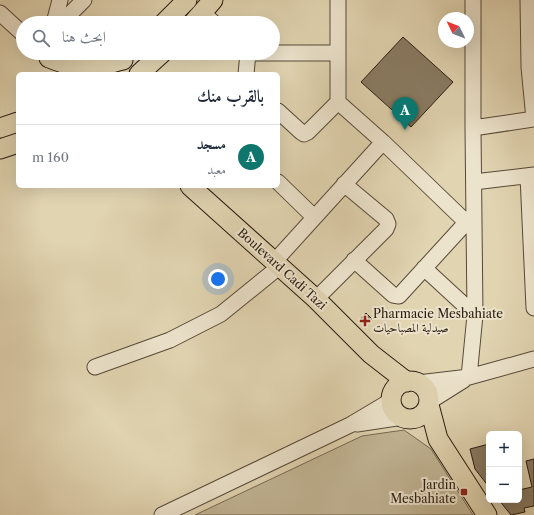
<!DOCTYPE html>
<html lang="ar">
<meta charset="utf-8">
<style>
:root{--surface:#fff;--page:#f6f6f7;--text:#1f2937;--muted:#747a83;--line:#e0e1e3;--accent:#0f766e}
body{margin:0;font-family:"Libre Caslon Text",Amiri,serif;background:var(--page);color:var(--text);direction:rtl}
.controls{position:absolute;right:12px;bottom:12px;display:grid;overflow:hidden;border-radius:6px;box-shadow:0 4px 16px #0002}
.controls button{width:36px;height:36px;display:grid;place-items:center;padding:0;border:0;border-bottom:1px solid var(--line);background:var(--surface);color:var(--text);font:20px sans-serif}
.compass{position:absolute;left:438px;top:12px;width:36px;height:36px;border-radius:50%;background:var(--surface);box-shadow:0 4px 16px #0002;rotate:313deg}
.you{position:absolute;left:218px;top:279px;width:14px;height:14px;margin:-10px;border:3px solid #fff;border-radius:50%;background:#1a73e8;box-shadow:0 0 0 6px #1a73e833}
.badge{display:grid;place-items:center;width:26px;height:26px;border-radius:50%;background:var(--accent);color:#fff;font-size:13px;font-weight:700}
.pin{position:absolute;translate:-50% -33px;filter:drop-shadow(0 1px 2px #0008)}
.pin::after{content:'';position:absolute;top:21px;width:14px;height:12px;background:inherit;clip-path:polygon(0 0,100% 0,50% 100%)}
.list{margin:0;padding:0;list-style:none}
h2{display:flex;justify-content:space-between;align-items:center;height:52px;margin:0;padding:0 16px;font-size:17px}
h2 small{font-size:13px;font-weight:400;color:var(--muted)}
.list li{display:grid;grid-template-columns:26px 1fr auto;gap:12px;align-items:center;box-sizing:border-box;height:64px;padding:0 16px;border-top:1px solid var(--line)}
.list b{display:block;font-size:15px;white-space:nowrap}
.list p{margin:0;font-size:13px;white-space:nowrap;color:var(--muted)}
.list em{font-size:13px;font-style:normal;color:var(--muted)}
.icon{flex:none;width:22px;height:22px;fill:none;stroke:currentColor;stroke-width:2;stroke-linecap:round;stroke-linejoin:round}
.map{position:relative;flex:none;width:534px;height:515px;overflow:hidden;direction:ltr}
.search{position:absolute;background:var(--surface);box-shadow:0 4px 16px #0002;left:16px;top:16px;width:264px;height:44px;display:flex;align-items:center;gap:10px;box-sizing:border-box;padding:0 14px;border-radius:22px;color:var(--muted);font-size:15px}
.panel{position:absolute;background:var(--surface);box-shadow:0 4px 16px #0002;left:16px;top:72px;width:264px;height:116px;border-radius:6px;direction:rtl}
.map>svg:first-child{display:block}
</style>
<div class="map">
<svg width="534" height="515" viewBox="0 0 534 515">
<rect width="100%" height="100%" fill="#e1d4b1"/>
<filter id="stains"><feTurbulence type="fractalNoise" baseFrequency=".005" numOctaves="4"/><feColorMatrix values="0 0 0 0 .2 0 0 0 0 .09 0 0 0 0 .02 0 0 0 .5 -.17"/></filter>
<radialGradient id="worn" r=".72"><stop offset=".6" stop-color="#630" stop-opacity="0"/><stop offset="1" stop-color="#630" stop-opacity=".3"/></radialGradient>
<path fill="#c2b595" stroke="#766852" d="M404 430 431 449 473 515H195L362 436Z"/>
<path fill="#897b63" stroke="#291b0f" d="M403 37 453 82 411 127 361 82Z
M366 313 372 319 366 324 361 319Z
M489 444V487L475 469 470 449Z
M534 459V506L524 508 525 512 511 515 499 500H519V490L532 487 526 461Z"/>
<g fill="none" stroke-linecap="round" stroke-linejoin="round">
<g stroke="#574938" stroke-width="17">
<path id="minor" d="M528 0 529 67 534 119
M0 13 23 34
M203 13 214 23
M54 23 60 0
M61 23 84 0
M247 53H338
M246 74 248 53
M338 102 383 142 466 222
M278 111 301 132 304 134 308 132 338 102V0
M473 128 534 119
M528 176 534 308
M278 182 314 217
M474 182 534 175
M354 260 393 295 399 296 473 215
M274 262 383 142
M424 268 475 315
M316 299 386 229 388 224 386 219 344 184
M95 367 170 340 221 314 279 267
M469 377 475 315 473 128V0
M418 383 469 377 534 359
M429 402 464 380
M357 424 403 417
M162 515 350 425 392 400"/>
</g>
<g stroke="#291b0f" stroke-width="21">
<path id="major" d="M164 23 187 0
M193 23 213 0
M49 58C60 62 71 67 82 67 96 68 110 63 123 60
M139 74 162 53
M0 128 18 122
M0 149 18 143
M190 186 316 299 371 354 407 382
M391 400a19 19 0 1 1 38 0a19 19 0 1 1-38 0Z
M429 405 438 439 487 515"/>
</g>
<use href="#minor" stroke="#ece3cc" stroke-width="15"/>
<use href="#major" stroke="#e1d4b1" stroke-width="19"/>
</g>
<g fill="#8f2418" stroke="#ece3cc" stroke-width="1.5">
<path d="M363 315h4v4h4v4h-4v4h-4v-4h-4v-4h4z"/>
<rect x="460" y="488" width="8" height="8" rx="2"/>
</g>
<g text-anchor="middle" stroke-width="4" stroke-linejoin="round" paint-order="stroke">
<g font-size="12" fill="#291b0f" stroke="#ece3cc">
<text transform="translate(282 269) rotate(42)" y="4">Boulevard Cadi Tazi</text>
</g>
<g font-size="12" fill="#291b0f" stroke="#ece3cc" text-anchor="start">
<text x="373" y="318">Pharmacie Mesbahiate<tspan x="373" dy="14">صيدلية المصباحيات</tspan></text>
<text x="456" y="489" text-anchor="end">Jardin<tspan x="456" dy="14">Mesbahiate</tspan></text>
</g>
</g>
<rect width="100%" height="100%" filter="url(#stains)"/>
<rect width="100%" height="100%" fill="url(#worn)"/>
</svg>
<div class="controls">
<button>+</button>
<button>−</button>
</div>
<svg class="compass" viewBox="-18 -18 36 36"><path d="M0-13l5 13h-10z" fill="#e53935"/><path d="M0 13l5-13h-10z" fill="#747a83"/></svg>
<div class="you"></div>
<div class="pin badge" style="left:405px;top:130px">A</div>
<div class="search"><svg class="icon" aria-label="search" viewBox="0 0 24 24"><circle cx="10" cy="10" r="6"/><path d="M15 15l6 6"/></svg>ابحث هنا</div>
<section class="panel">
<h2>بالقرب منك<small></small></h2>
<ul class="list">
<li><span class="badge">A</span><div><b>مسجد</b><p>معبد</p></div><em>160 m</em></li>
</ul>
</section>
</div>
